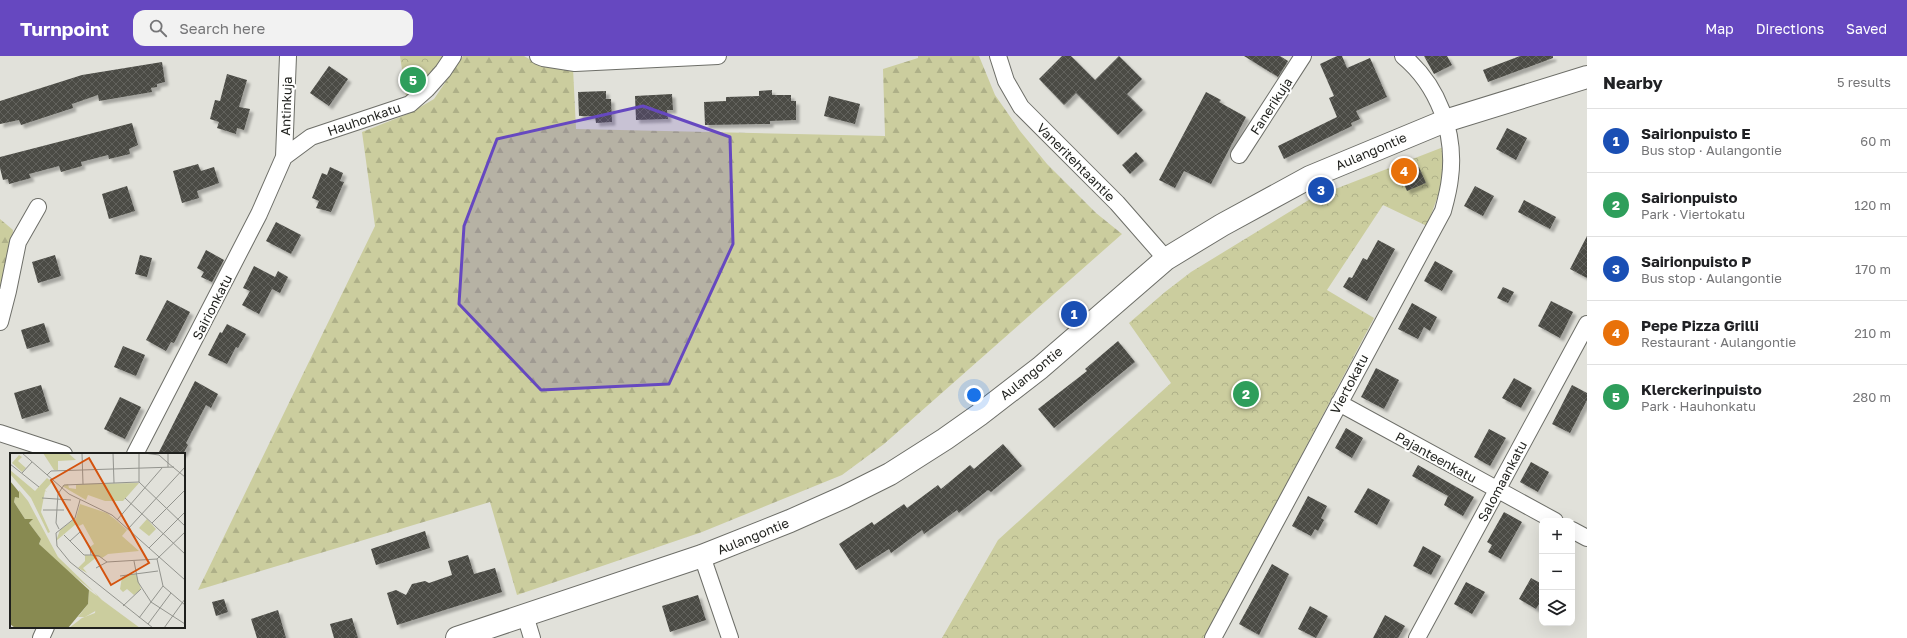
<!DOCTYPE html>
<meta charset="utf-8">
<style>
:root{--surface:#fff;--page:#f2f2f2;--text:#202124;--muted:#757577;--line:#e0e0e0;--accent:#6648c0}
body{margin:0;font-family:"Golos Text",sans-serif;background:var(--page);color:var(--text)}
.controls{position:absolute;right:12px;bottom:12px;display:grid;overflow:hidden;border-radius:8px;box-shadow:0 4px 16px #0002}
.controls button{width:36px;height:36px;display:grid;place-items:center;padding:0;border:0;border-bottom:1px solid var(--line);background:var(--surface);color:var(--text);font:20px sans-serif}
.you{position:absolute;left:974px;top:339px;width:14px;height:14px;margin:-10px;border:3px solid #fff;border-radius:50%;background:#1a73e8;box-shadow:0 0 0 6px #1a73e833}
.badge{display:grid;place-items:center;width:26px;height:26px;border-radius:50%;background:var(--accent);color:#fff;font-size:13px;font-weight:700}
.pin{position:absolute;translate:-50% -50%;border:2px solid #fff;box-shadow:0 1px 4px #0006}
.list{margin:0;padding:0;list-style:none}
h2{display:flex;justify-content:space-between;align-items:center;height:52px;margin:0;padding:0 16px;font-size:17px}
h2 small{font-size:13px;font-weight:400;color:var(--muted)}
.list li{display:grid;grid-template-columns:26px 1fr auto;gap:12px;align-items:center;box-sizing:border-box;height:64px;padding:0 16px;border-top:1px solid var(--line)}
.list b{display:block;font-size:15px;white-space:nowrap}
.list p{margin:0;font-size:13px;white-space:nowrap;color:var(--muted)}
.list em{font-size:13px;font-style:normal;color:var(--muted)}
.icon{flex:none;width:22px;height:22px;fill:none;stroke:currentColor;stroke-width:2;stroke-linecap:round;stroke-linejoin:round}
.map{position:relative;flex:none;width:1587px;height:582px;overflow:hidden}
header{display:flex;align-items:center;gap:24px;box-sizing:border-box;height:56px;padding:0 20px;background:var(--accent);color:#fff}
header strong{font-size:19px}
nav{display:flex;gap:22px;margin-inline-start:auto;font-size:14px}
.search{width:280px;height:36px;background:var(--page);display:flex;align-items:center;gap:10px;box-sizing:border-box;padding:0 14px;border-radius:12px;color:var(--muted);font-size:15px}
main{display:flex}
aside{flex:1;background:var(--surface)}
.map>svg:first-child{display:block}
</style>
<header>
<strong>Turnpoint</strong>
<div class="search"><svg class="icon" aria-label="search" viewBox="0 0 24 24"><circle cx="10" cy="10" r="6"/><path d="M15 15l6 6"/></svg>Search here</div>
<nav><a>Map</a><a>Directions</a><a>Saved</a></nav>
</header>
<main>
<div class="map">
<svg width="1587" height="582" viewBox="0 0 1587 582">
<defs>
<pattern id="forest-firs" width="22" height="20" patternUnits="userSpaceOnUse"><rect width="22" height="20" fill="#cbcd9e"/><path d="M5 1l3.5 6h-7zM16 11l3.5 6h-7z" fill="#aeb088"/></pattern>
<pattern id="park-crowns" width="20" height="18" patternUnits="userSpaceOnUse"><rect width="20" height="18" fill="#cbcd9e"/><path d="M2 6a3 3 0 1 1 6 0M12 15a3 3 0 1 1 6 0" fill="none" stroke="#aeb088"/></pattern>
<pattern id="building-cross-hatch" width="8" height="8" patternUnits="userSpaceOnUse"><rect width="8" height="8" fill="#4b4b45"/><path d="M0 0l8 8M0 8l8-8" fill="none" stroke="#62625d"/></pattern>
<filter id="shadow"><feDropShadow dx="3.5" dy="3.5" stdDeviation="1" flood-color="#0004"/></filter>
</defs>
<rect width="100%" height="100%" fill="#e1e1da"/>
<path fill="url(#forest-firs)" d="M463 0H524L536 7 573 12 576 73 885 80 883 13 918 2V0H979L995 39 1020 75 1047 108 1096 157 1122 178 884 388 842 419 702 476 517 539 490 446 198 534 375 170 362 76 410 57 434 43Z
M0 163 13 174 11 195 0 237Z"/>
<path fill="url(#park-crowns)" d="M400 0H444L439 8 406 40Z
M1446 90 1444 123 1427 170 1383 149 1327 234 1374 262 1205 582H942L998 484 1171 327 1129 267 1165 236 1191 216 1312 142Z"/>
<path fill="url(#building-cross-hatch)" filter="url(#shadow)" d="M1062 0H1071L1095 24 1119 0 1142 23 1127 38 1143 54 1118 79 1076 37 1064 49 1039 23Z
M1244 0H1280L1288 5 1278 21Z
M1337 0H1342L1347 12 1370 2 1387 41 1356 55 1360 63 1351 67 1352 70 1284 103 1278 90 1337 61 1329 42 1334 40 1320 8Z
M1424 0H1447L1452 9 1434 18Z
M1520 0H1553V2L1488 26 1483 14Z
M162 6 165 26 157 28V31L151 32 152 36 99 45 98 39 72 48 73 52 21 69 19 64 0 68V45L82 19Z
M329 10 348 23 329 50 310 37Z
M227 18 247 24 239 51 250 53 244 74 237 72 236 78 217 72 219 66 210 63 215 44 220 45Z
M772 34V39H791V45H796V64L770 65V68L705 69 704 46 726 45V41L759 40V35Z
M606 35V43H611L612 66 596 67 595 60H579L578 36Z
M1206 36 1221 44 1219 46 1246 61 1211 128 1184 115 1175 132 1159 124Z
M672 38 673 54H667L668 63 636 64 635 40Z
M829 40 860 48 855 68 824 60Z
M132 67 138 89 129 93 130 98 109 103 108 99 81 106 82 110 61 116 59 110 29 118 31 122 9 128 8 123 3 124 0 112V101Z
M1507 72 1527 82 1516 104 1496 93Z
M1136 96 1144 105 1130 118 1122 109Z
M198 108 201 115 214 111 219 127 197 135 199 142 182 147 173 115Z
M330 111 343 117 340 125 344 126 331 156 316 152 319 145 312 142 322 117 327 119Z
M1419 111 1426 127 1407 135 1400 119Z
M127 130 135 155 109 163 102 138Z
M1475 130 1494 140 1483 160 1464 150Z
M1524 144 1556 161 1550 173 1518 156Z
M276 166 301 179 291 198 266 185Z
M1587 180V222L1570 213Z
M1378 184 1395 193 1367 245 1343 231 1349 221 1352 222 1363 202 1367 204Z
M206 194 224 204 212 226 201 221 204 216 197 212Z
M55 199 61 220 38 227 32 206Z
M140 199 152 202 147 221 135 218Z
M1435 205 1453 215 1442 235 1424 225Z
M254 210 275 221 278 215 288 221 280 237 272 233 259 258 242 249 250 235 243 232Z
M1503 231 1514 236 1508 247 1497 242Z
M167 244 190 256 174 287 171 286 166 295 146 284Z
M1551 245 1573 256 1560 282 1538 270Z
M1412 247 1437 261 1430 275 1424 271 1418 283 1398 273Z
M44 267 50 286 27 293 21 274Z
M227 268 246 278 238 292 236 291 227 308 208 299 220 276 222 277Z
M1118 285 1135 306 1054 372 1038 353 1087 315 1085 313Z
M123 290 145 299 136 320 114 311Z
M1376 312 1399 324 1384 353 1361 341Z
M1514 322 1532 332 1521 352 1502 342Z
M195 325 218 338 211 352 206 349 186 387 188 389 183 398H158Z
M41 329 49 355 22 363 14 337Z
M1572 329 1587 337V344L1570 377 1552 368Z
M120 341 141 351 125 383 104 373Z
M1346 372 1363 382 1352 402 1335 392Z
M1489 373 1506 382 1490 410 1474 401Z
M1003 388 1022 410 991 436 988 434 959 457 957 454 924 478 922 474 891 497 889 493 856 514 839 488 872 466 874 469 904 448 907 452 938 429 941 433 970 409 974 413Z
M1531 406 1549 416 1538 436 1520 426Z
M1418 409 1474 441 1463 460 1444 449 1448 440 1412 420Z
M1368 432 1390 444 1377 469 1354 456Z
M1308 440 1327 450 1321 462 1324 464 1318 475 1315 473 1311 480 1292 470Z
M1504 456 1522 466 1501 503 1488 496 1492 489 1487 486Z
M425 475 430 492 376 509 371 493Z
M1423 490 1441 500 1431 519 1413 510Z
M468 499 474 518 495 512 502 536 397 569 387 537 396 534 406 539 412 528 425 525 429 527 452 519 448 505Z
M1272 508 1289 518 1259 579 1239 568Z
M1531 522 1542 528V543L1536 553 1519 543Z
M1466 526 1485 536 1472 558 1454 548Z
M698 539 706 564 670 576 662 550Z
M224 543 228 556 216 560 212 546Z
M1310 550 1328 560 1316 582 1298 573Z
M278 554 286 582H257L251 563Z
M1385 559 1405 570 1398 582H1373Z
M352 562 358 582H334L330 568Z"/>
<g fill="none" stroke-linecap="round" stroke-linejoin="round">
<g stroke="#6d6e68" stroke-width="18">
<path id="minor" d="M538 0 543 2 575 7 718 0
M998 0 1006 25 1021 51 1117 147 1166 203
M1239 99 1303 0
M284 101 311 81 410 48 427 33 443 15 453 0
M0 266 8 235 18 186 38 151
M1339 347 1555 465
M0 377 64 398
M135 398 259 158 284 101 288 0
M1572 474 1587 482
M702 500 730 582
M525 559 532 582
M41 582 46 571
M1213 582 1443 155C1446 144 1449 133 1450 122 1456 77 1438 29 1403 0
M1417 582 1587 268"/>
</g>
<g stroke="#6d6e68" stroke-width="24">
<path id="secondary" d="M457 582 702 500 790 465 844 441 890 418 945 383 979 359 1040 312 1166 203 1222 169 1310 121 1445 65 1587 21"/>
</g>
<use href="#minor" stroke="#fff" stroke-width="16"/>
<use href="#secondary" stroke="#fff" stroke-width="22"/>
</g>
<path fill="#6648c0" fill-opacity="0.2" stroke="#6648c0" stroke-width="3" stroke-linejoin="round" d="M643 50 730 81 733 188 669 328 541 334 459 248 464 170 497 83Z"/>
<g text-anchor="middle" stroke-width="4" stroke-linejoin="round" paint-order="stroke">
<g font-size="13" fill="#1f201d" stroke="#fffffe">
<text transform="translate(286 50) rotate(-88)" y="5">Antinkuja</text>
<text transform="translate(1271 50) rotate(-57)" y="5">Fanerikuja</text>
<text transform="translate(364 63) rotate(-19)" y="5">Hauhonkatu</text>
<text transform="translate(1371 95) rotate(-23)" y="5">Aulangontie</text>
<text transform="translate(1076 106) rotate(45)" y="5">Vaneritehtaantie</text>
<text transform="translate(212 251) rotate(-63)" y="5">Sairionkatu</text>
<text transform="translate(1031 317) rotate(-39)" y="5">Aulangontie</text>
<text transform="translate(1349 328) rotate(-62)" y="5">Viertokatu</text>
<text transform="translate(1436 401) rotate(29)" y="5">Pajanteenkatu</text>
<text transform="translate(1502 425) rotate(-62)" y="5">Salomaankatu</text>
<text transform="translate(753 480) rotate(-22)" y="5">Aulangontie</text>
</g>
</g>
<g transform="translate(10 397)">
<rect width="175" height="175" fill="#e1e1da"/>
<path d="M9 2 12 4 8 8 16 15 12 19 2 10Z" fill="#cbcd9e"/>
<path d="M33 0H58L66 7 48 8V17H44ZM70 51 97 60 106 67 117 77 112 83 129 98 98 101 92 105 82 101 80 94 84 91 73 71 69 73 66 71 46 88 50 77 66 65ZM126 120 131 136 124 142 117 136 113 139 110 136 112 124ZM84 139 92 147 130 175H59L72 165 85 160 87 143Z" fill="#cbcd9e"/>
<path d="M79 137 87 143V157L75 164H68L78 151Z" fill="#cbcd9e"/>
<path d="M0 17 25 38 37 25 42 29 35 37 37 39 35 38 31 59 40 79 38 80 21 45 0 21ZM0 26 18 48 48 104 84 139 46 109 29 91 31 86 19 70 22 67 15 66 4 49 5 44 9 45V37ZM129 30 113 48H95L78 42 76 47 52 33 58 31 59 35 66 36V31ZM137 66 146 76 139 83 129 75ZM75 102 88 103 73 115 77 120 68 115 75 108Z" fill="#cbcd9e"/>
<path d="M0 28 9 39V45L5 44 4 49 15 66H23L19 70 31 86 29 91 79 137 78 151 58 175H5L0 171Z" fill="#888a51"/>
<path fill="none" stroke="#93948e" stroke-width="1" d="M12 0 59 41 102 62 175 127M72 0 73 31M103 0 104 30M129 0V29M134 0 149 2 158 10V14M158 0V10L175 24M0 11 29 34M12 20 22 9M37 22 41 18 164 14M32 45 61 47M115 45 175 101M70 47 65 65 46 80 47 93 60 109 143 175M33 57H54M107 67 152 15M142 70 175 37M49 76 46 70 48 41 54 32 129 29 175 73M118 76 175 14M54 82 74 102H81M60 88 70 79 80 94 81 102 89 103 97 109M139 95 175 59M147 106 153 133 175 152M124 108 128 129 141 149 175 171M86 115 97 109 147 106 175 79M110 123 148 118M113 153 131 136M129 165 153 133M138 171 161 140M154 175 175 146"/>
<path fill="#d4530e" fill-opacity="0.15" stroke="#d4530e" stroke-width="2" d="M79 5 139 110 101 132 41 27Z"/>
<rect width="175" height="175" fill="none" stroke="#1f201d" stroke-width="2"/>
</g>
</svg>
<div class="controls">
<button>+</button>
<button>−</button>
<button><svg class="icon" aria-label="layers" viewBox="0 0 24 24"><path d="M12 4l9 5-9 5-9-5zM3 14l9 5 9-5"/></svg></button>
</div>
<div class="you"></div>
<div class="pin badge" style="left:1074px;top:258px;background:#1a4fb4">1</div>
<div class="pin badge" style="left:1246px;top:338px;background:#2e9e5b">2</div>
<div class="pin badge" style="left:1321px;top:134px;background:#1a4fb4">3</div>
<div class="pin badge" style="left:1404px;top:115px;background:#e8710a">4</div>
<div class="pin badge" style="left:413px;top:24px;background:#2e9e5b">5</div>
</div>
<aside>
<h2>Nearby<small>5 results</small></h2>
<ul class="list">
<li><span class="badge" style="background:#1a4fb4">1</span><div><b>Sairionpuisto E</b><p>Bus stop · Aulangontie</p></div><em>60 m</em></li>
<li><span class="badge" style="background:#2e9e5b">2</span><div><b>Sairionpuisto</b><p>Park · Viertokatu</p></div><em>120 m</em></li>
<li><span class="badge" style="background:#1a4fb4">3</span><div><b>Sairionpuisto P</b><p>Bus stop · Aulangontie</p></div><em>170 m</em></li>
<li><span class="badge" style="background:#e8710a">4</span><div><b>Pepe Pizza Grilli</b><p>Restaurant · Aulangontie</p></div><em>210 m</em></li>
<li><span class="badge" style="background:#2e9e5b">5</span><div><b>Klerckerinpuisto</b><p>Park · Hauhonkatu</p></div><em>280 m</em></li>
</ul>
</aside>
</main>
